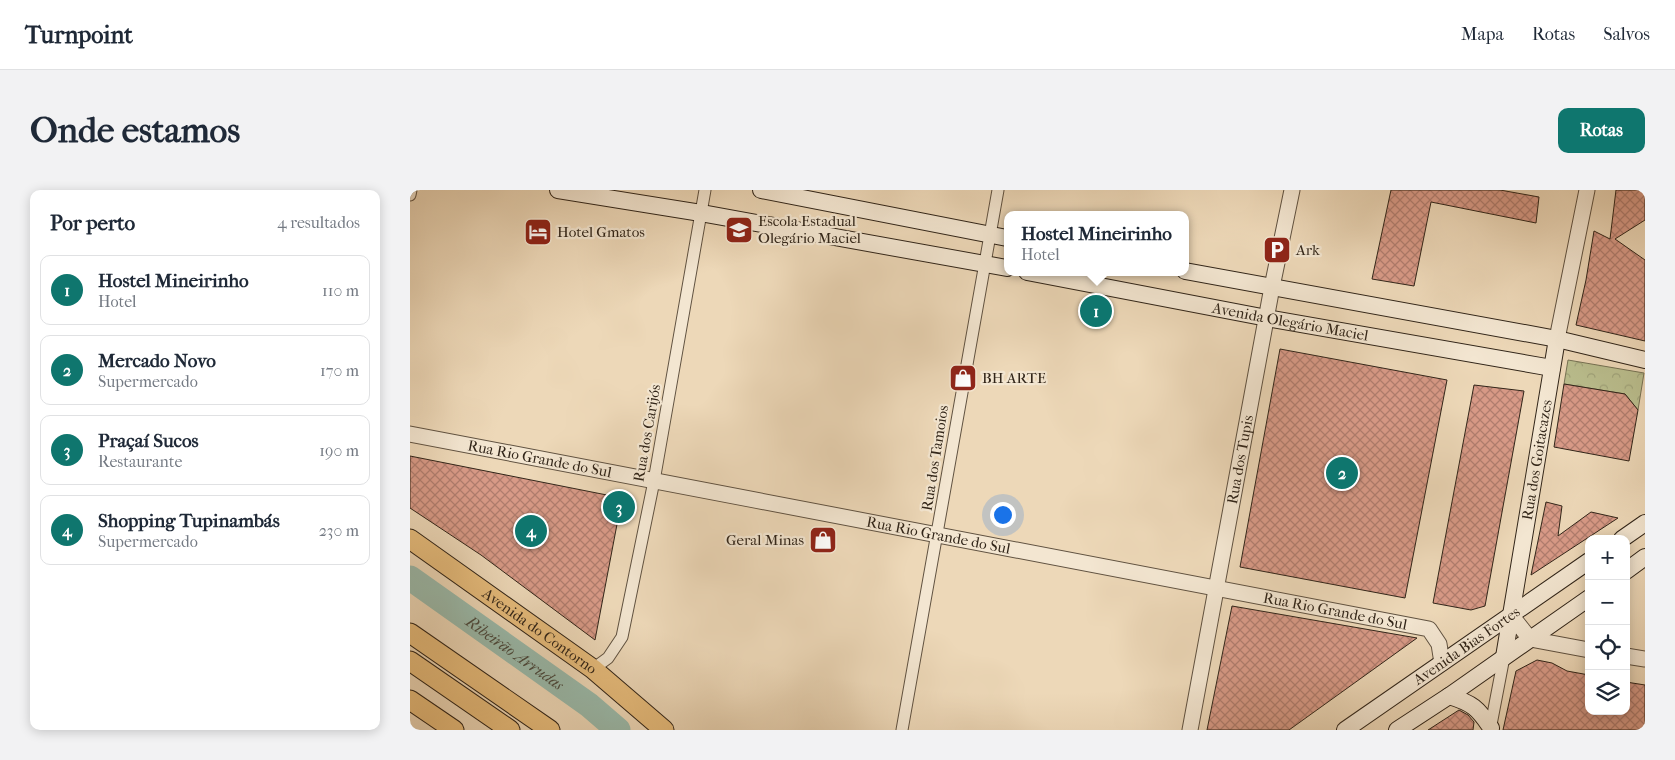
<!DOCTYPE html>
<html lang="pt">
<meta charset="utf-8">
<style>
:root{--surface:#fff;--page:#f2f2f3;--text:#1f2937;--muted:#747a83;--line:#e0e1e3;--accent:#0f766e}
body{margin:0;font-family:"IM FELL French Canon",serif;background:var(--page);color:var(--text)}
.controls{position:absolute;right:15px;bottom:15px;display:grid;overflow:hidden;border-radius:10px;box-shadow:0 2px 12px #0003}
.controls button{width:45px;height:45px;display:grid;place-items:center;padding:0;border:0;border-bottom:1px solid var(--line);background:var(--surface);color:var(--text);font:25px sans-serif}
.you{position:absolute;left:592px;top:324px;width:18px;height:18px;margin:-12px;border:4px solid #fff;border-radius:50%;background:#1a73e8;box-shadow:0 0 0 8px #1a73e833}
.badge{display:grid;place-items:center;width:32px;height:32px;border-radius:50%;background:var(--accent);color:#fff;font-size:16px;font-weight:700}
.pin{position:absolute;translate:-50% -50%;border:2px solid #fff;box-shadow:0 1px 5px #0006}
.popup{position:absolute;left:594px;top:21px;width:185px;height:65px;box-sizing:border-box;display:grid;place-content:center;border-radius:10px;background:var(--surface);filter:drop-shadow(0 1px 4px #0005);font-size:16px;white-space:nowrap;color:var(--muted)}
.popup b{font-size:19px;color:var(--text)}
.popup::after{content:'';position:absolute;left:50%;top:100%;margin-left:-10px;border:10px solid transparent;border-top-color:var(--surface)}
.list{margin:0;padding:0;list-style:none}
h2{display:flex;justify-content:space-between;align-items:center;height:65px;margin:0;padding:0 20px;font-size:21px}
h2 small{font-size:16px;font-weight:400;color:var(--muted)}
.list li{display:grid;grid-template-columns:32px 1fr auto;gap:15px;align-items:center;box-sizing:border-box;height:70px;margin:0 10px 10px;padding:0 10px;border:1px solid var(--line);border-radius:10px}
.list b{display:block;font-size:19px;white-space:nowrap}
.list p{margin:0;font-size:16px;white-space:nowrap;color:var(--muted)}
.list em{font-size:16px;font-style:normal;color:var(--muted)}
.icon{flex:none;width:28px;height:28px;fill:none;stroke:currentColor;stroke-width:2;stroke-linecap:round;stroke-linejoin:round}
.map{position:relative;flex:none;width:1235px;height:540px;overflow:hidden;border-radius:10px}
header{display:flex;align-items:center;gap:30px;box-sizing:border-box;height:70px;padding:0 25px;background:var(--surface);border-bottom:1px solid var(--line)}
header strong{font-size:24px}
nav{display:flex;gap:28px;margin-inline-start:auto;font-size:18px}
.intro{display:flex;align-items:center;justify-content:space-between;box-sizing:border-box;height:120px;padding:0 30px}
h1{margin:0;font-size:35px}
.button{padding:12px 22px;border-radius:10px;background:var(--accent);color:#fff;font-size:18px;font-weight:700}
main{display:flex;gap:30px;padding:0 30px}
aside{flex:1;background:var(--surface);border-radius:10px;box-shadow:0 2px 12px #0003}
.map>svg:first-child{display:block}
</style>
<header>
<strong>Turnpoint</strong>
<nav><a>Mapa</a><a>Rotas</a><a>Salvos</a></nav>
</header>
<div class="intro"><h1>Onde estamos</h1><a class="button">Rotas</a></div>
<main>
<aside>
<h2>Por perto<small>4 resultados</small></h2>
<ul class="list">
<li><span class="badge">1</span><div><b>Hostel Mineirinho</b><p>Hotel</p></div><em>110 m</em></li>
<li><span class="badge">2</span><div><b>Mercado Novo</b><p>Supermercado</p></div><em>170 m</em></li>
<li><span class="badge">3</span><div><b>Praçaí Sucos</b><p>Restaurante</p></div><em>190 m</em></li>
<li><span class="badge">4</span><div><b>Shopping Tupinambás</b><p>Supermercado</p></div><em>230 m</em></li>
</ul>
</aside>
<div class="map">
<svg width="1235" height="540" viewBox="0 0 1235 540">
<defs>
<pattern id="park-crowns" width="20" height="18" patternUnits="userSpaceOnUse" patternTransform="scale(1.25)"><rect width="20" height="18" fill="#babe8e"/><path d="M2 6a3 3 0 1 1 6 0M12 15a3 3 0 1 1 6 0" fill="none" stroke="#a0a37a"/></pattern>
<pattern id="building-cross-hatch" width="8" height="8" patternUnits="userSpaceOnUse" patternTransform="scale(1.25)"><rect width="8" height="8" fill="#d89a87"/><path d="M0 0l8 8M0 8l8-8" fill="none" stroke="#b07d6e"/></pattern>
</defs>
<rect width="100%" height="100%" fill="#edd8b8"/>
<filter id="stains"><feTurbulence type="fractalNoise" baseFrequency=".004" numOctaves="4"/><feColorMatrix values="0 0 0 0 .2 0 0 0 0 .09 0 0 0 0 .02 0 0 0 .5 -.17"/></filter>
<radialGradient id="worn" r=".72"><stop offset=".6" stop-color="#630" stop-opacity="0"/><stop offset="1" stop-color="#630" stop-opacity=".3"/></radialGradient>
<path fill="url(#park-crowns)" stroke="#767254" d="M1158 170 1234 183 1228 220 1215 204 1154 194Z"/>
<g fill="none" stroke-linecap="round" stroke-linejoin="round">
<path stroke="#9abaab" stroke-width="25" id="s1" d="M0 388 179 515 208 540"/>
</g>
<path fill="url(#building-cross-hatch)" stroke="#312519" d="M981 0H1090L1129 7 1126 33 1021 12 1004 96 962 89Z
M1206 0H1235V30L1205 49 1235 70V151L1166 135 1176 90 1184 41 1200 49Z
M870 159 1037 190 995 408 830 377Z
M1154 194 1215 204 1228 220 1219 271 1144 257Z
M1064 195 1114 201 1075 416 1061 420 1023 413Z
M0 266 212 308 185 450 71 365 0 318Z
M1136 312 1152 316 1148 346 1181 322 1208 328 1121 385Z
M822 416 1007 448 879 540H797Z
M1127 470 1142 473 1157 481 1179 485V521H1216V492L1235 495V540H1093L1106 481Z
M1049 520 1058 525 1064 532 1063 540H1018Z"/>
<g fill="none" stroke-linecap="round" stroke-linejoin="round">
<g stroke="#605241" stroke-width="13">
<path id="minor" d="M0 5 1 0
M183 479 198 468 212 447 244 291 295 0
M492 540 588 0
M1080 540 1094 467"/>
</g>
<g stroke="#605241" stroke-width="17">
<g id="tertiary">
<path d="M1147 149 1177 0"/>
<path id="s2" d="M0 244 1019 439 1029 454 1032 473"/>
<path d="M1101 425 1120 449 1179 460"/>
<path d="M1216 466 1235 469"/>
<path id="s3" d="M780 540 862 97 882 0"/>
</g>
</g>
<g stroke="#312519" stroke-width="18">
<g id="secondary">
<path d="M148 0 291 23 597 78"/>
<path d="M351 0 597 48"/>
<path d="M775 81 1147 149 1235 170"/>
<path id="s4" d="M617 82 857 128 1142 178"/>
<path d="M1212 349 1235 333"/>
<path d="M1216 381 1235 367"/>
<path id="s5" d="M1094 467 1147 149"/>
<path d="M1039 506C1062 513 1068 518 1081 538"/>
<path id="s6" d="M935 540 1179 371"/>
<path d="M987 540 1039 506 1179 408"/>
</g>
</g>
<g stroke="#312519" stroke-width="21">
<g id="primary">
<path id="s7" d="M0 349 183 479 254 540"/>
<path d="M0 510 44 540"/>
</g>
</g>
<g stroke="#312519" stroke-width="21">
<path id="trunk" d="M0 443 140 540
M0 471 100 540"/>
</g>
<use href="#minor" stroke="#f3e6d1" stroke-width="11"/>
<use href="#tertiary" stroke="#f3e6d1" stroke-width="15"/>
<use href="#secondary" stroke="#f3e6d1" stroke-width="16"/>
<use href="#primary" stroke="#e6bc7c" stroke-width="19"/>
<use href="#trunk" stroke="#e6bc7c" stroke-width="19"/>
<g stroke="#312519" stroke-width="5.5">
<path id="rail" d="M0 540H1"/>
</g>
<use href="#rail" stroke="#f3e6d1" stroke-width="4" stroke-dasharray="11" stroke-linecap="butt"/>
</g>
<defs>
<g id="school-square" transform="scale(1.4375)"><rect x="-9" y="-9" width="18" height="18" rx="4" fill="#8f2418" stroke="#f3e6d1"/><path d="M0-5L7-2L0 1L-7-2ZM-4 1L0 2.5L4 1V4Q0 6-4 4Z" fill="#fff"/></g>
<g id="hotel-square" transform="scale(1.4375)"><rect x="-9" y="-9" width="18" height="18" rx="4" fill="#8f2418" stroke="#f3e6d1"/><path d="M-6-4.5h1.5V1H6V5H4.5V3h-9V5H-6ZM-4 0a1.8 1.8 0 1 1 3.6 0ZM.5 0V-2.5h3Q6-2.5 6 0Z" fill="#fff"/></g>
<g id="parking-square" transform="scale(1.4375)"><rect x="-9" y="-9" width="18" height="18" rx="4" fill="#8f2418" stroke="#f3e6d1"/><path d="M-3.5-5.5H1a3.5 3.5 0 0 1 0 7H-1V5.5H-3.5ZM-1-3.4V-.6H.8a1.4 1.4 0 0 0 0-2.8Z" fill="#fff"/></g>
<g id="shop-square" transform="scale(1.4375)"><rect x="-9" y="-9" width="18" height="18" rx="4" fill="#8f2418" stroke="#f3e6d1"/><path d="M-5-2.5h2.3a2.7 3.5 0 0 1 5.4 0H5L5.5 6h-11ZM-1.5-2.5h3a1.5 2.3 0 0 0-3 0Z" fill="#fff"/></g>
</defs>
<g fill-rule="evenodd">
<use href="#school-square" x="329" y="40"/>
<use href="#hotel-square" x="128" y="42"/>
<use href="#parking-square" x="867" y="60"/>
<use href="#shop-square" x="553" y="188"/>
<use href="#shop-square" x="413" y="350"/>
</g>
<g text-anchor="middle" stroke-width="4.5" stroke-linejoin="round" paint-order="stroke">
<g font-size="15" fill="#312519" stroke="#f3e6d1" text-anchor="start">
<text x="348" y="36">Escola Estadual<tspan x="348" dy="17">Olegário Maciel</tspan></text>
<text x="147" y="47">Hotel Gmatos</text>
<text x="886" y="65">Ark</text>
<text x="572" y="193">BH ARTE</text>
<text x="394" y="355" text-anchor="end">Geral Minas</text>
</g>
<g font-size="15" fill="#312519" stroke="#f3e6d1">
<text dy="5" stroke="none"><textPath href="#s4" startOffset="268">Avenida Olegário Maciel</textPath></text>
<text transform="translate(237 243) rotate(-80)" y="5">Rua dos Carijós</text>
<text transform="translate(525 268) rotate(-81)" y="5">Rua dos Tamoios</text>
<text dy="5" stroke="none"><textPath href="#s2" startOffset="132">Rua Rio Grande do Sul</textPath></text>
<text dy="5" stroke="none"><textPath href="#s3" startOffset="275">Rua dos Tupis</textPath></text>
<text dy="5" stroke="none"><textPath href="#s5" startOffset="200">Rua dos Goitacazes</textPath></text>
<text dy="5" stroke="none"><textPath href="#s2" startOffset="538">Rua Rio Grande do Sul</textPath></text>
<text dy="5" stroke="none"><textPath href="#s2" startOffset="942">Rua Rio Grande do Sul</textPath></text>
<text dy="5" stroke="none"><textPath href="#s7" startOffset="159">Avenida do Contorno</textPath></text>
<text dy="5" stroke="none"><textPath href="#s6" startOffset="148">Avenida Bias Fortes</textPath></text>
</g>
<g font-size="16" font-style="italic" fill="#4b4a3e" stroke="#f3e6d1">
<text dy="6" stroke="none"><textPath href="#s1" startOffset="129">Ribeirão Arrudas</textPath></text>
</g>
</g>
<rect width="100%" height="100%" filter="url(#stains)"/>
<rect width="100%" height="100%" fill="url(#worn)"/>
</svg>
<div class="controls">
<button>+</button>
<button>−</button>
<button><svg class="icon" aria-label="locate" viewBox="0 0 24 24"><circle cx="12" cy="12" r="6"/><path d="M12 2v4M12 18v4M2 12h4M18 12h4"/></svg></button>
<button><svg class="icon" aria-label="layers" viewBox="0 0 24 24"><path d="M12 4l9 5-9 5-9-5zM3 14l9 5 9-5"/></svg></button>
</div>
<div class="you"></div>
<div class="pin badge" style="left:686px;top:121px">1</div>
<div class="popup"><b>Hostel Mineirinho</b>Hotel</div>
<div class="pin badge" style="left:932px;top:283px">2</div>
<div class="pin badge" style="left:209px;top:317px">3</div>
<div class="pin badge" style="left:121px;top:341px">4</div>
</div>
</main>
